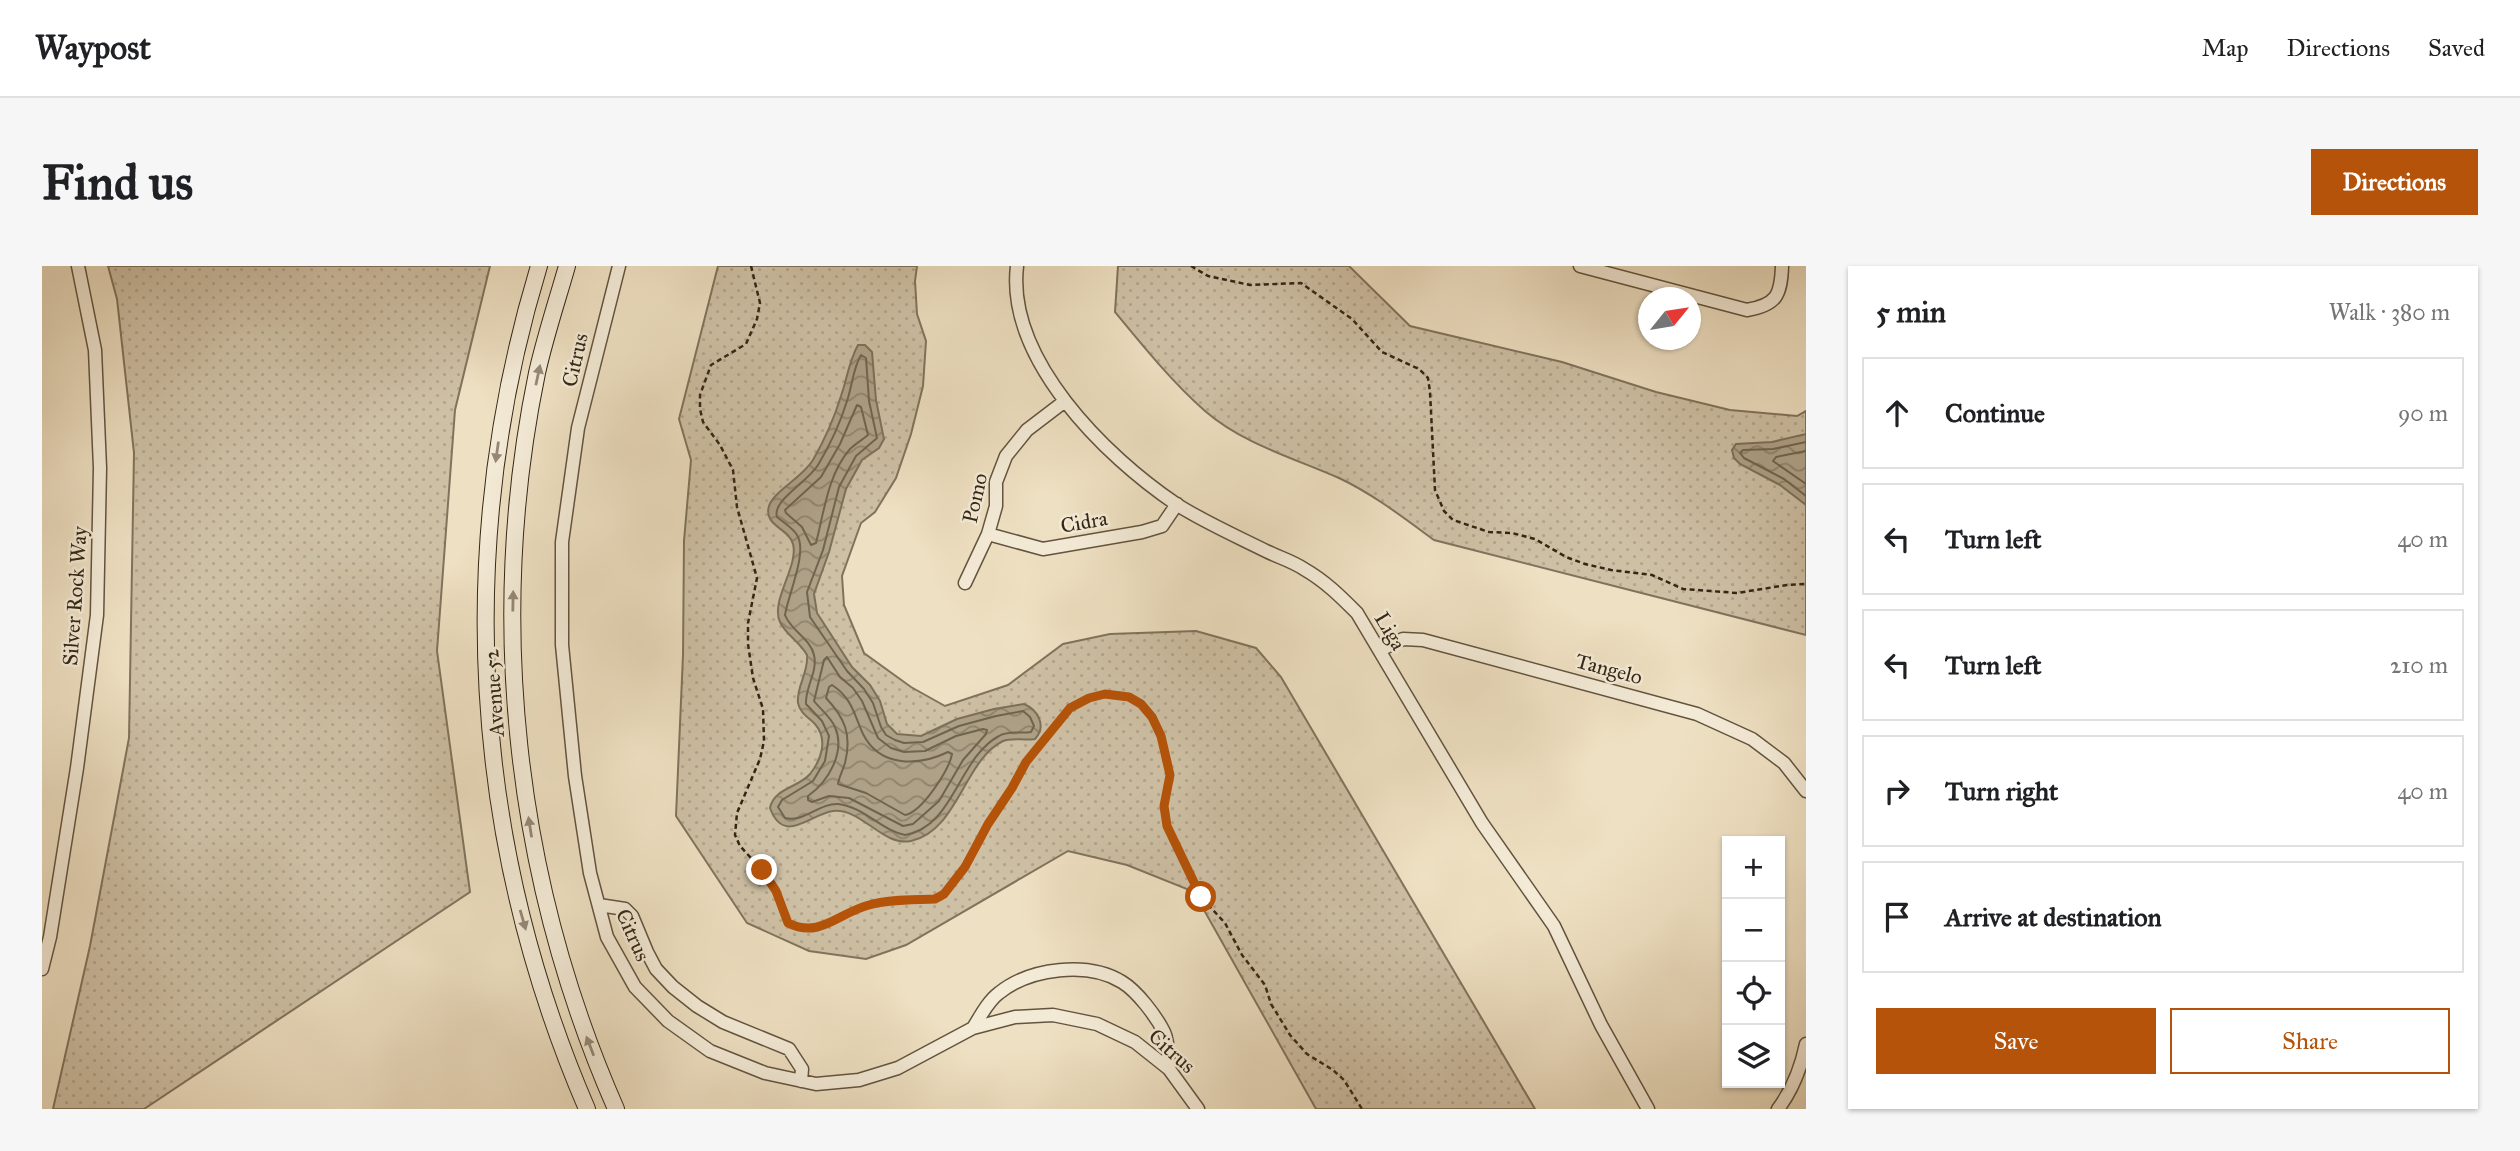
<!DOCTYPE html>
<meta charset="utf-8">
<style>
:root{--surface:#fff;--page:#f6f6f6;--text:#202124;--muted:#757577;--line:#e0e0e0;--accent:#b45309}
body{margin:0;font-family:"IM FELL Great Primer",serif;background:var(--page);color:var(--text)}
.controls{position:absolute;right:21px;bottom:21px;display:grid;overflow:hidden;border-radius:0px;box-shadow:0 2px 5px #0004}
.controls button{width:63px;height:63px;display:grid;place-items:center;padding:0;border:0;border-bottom:2px solid var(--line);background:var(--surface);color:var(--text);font:35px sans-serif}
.compass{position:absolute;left:1596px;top:21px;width:63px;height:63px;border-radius:50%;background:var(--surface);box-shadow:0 2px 5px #0004;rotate:60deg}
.stop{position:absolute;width:21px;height:21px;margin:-16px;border:5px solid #b45309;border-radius:50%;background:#fff}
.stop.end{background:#b45309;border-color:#fff;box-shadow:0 2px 7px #0008}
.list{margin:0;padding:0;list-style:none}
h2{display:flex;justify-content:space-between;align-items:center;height:91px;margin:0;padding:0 28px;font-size:30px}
h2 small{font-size:23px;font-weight:400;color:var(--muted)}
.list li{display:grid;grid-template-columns:46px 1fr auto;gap:21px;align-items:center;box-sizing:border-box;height:112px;margin:0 14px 14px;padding:0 14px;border:2px solid var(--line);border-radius:0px}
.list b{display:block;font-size:26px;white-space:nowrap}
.list em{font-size:23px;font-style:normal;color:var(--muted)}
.actions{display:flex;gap:14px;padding:21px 28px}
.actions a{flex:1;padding:16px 0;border:2px solid var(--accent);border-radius:0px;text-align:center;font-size:24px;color:var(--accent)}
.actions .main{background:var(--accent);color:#fff}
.icon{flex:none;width:38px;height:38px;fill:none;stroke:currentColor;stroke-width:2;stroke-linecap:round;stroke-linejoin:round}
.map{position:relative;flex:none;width:1764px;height:843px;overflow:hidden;border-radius:0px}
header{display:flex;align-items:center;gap:42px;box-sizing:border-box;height:98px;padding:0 35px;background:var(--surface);border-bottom:2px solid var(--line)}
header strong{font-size:33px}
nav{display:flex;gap:38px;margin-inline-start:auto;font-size:24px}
.intro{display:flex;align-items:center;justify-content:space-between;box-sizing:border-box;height:168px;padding:0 42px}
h1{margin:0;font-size:49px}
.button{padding:18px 32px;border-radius:0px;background:var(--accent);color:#fff;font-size:24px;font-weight:700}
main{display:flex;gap:42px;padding:0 42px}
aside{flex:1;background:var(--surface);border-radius:0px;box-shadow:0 2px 5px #0004}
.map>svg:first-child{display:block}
</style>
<header>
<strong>Waypost</strong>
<nav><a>Map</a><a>Directions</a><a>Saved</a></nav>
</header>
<div class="intro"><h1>Find us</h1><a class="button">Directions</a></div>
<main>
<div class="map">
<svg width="1764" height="843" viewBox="0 0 1764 843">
<defs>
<pattern id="grass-dots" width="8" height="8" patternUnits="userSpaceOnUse" patternTransform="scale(1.75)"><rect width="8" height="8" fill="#cec0a5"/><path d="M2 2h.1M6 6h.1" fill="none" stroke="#b1a58d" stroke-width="1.8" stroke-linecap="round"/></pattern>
<pattern id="water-waves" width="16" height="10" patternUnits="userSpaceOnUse" patternTransform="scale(1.75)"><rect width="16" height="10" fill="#aea187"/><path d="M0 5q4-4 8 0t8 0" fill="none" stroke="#8e836d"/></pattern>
</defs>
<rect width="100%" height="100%" fill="#eee0c2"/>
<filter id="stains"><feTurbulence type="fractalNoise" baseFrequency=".00286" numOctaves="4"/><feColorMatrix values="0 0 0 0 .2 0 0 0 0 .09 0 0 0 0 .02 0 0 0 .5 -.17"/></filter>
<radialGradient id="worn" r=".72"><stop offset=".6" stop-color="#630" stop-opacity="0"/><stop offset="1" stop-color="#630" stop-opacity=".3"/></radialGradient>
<path fill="url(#grass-dots)" stroke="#80735d" stroke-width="2" d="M66 0H448L413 144 395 385 428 626 102 843H11L48 680 87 472 92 187 75 33Z
M676 0H875L873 15 875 48 884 75 881 120 869 168 854 212 833 246 819 257 800 310 802 339 822 387 869 421 903 440 966 419 1021 378 1068 368 1154 365 1214 382 1239 411 1493 843H1274L1162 644 1145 623 1085 599 1026 585 864 679 824 693 767 685 705 657 634 550 641 389 642 275 649 194 637 153Z
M1076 0H1307L1368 60 1520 96 1614 126 1688 144 1755 150 1764 145V369L1392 274C1362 252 1331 228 1297 212 1252 192 1201 178 1163 145 1131 117 1100 79 1073 46Z"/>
<path fill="url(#water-waves)" stroke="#7d7059" stroke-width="2" d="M816 79H823L830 86 834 134 842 173 837 182 820 194 804 223 787 286 772 328 775 347 810 401 828 419 838 435 845 458 855 468 879 470 915 453 952 443 982 438C996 444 1005 460 993 473 983 475 971 471 961 475 922 494 916 565 869 575 841 581 820 542 791 545 768 548 742 580 728 542 732 522 756 522 768 508 780 493 786 473 773 458 766 451 758 447 756 437 754 421 767 406 765 389 758 376 744 369 738 356 728 335 757 300 751 278 747 262 721 260 727 240 732 225 760 212 771 194 783 173 792 153 799 130 805 113 807 95 816 79Z
M1764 168V239L1738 219 1698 198 1692 192 1690 184 1694 178 1730 176Z"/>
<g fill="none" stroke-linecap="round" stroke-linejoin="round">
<path stroke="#70644e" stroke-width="2" d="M819 89 824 92 827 135 835 172 814 190 797 221 781 284 765 326 768 351 805 405 822 423 831 437 839 461 844 469 853 474 862 477 881 476 917 460 954 450 981 445 988 451 992 460 989 466C979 468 967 464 957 470 916 492 912 561 863 569 839 564 822 541 796 538 777 537 762 557 743 552L736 541 740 534 771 515 783 495 787 470 780 455 764 438C763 421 776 406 772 389 768 372 749 365 743 349 746 329 766 286 755 269 751 262 742 257 735 251 730 234 765 217 776 199 788 179 798 158 805 135 810 121 811 102 819 89Z
M815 139 819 141 826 169C820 174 813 178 808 183 786 208 782 246 774 277L769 279 760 261 744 247 743 244 779 211 798 178Z
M1764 176 1731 183 1701 184 1698 187 1702 192 1742 213 1764 230
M1764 185 1734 191 1731 195 1764 218
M785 391 798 411 811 422 820 435 836 472 849 482 862 486 883 485 914 470 941 463 945 464 944 468 921 494 897 535 871 558 861 560 807 532 787 530 770 536 766 534V530C786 516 804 486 793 461 788 450 779 444 772 435L782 394Z
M790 419C810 432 812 448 821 468 838 502 877 500 906 486L910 488C907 504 880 546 863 549L824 527 796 518C797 511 801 504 803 497 810 469 803 452 784 432L787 421Z"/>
<g stroke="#625440" stroke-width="15">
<path id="street" d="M577 0 536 162 520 276V379L533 510 548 607 565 671 593 721 626 755 668 785 723 807 774 818 817 814 856 802 931 762 973 751 1011 749 1055 758 1093 776 1127 803 1156 843
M975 0C964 93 1063 190 1134 238 1162 256 1194 270 1224 285 1236 291 1250 295 1262 303 1283 315 1298 330 1315 347L1440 557 1512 660 1559 759 1606 843
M1538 0 1705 44C1734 39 1739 30 1740 0
M946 268 1001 283 1100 266 1120 260 1135 238
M923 317 946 268 954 240V216L964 190 985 164 1023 135
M1338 384 1361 373 1381 374 1655 448 1710 473 1742 497 1764 525
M557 639 583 643 590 650 605 686 614 703 631 721 655 740 681 756 747 783 760 803 759 815
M0 703 8 671 35 502 55 349 58 202 53 84 36 0
M931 762C938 751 946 735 957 727 988 702 1046 695 1080 716 1095 725 1114 750 1122 766 1127 776 1126 792 1127 803
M1736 843C1751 823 1759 802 1764 778"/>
</g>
<g stroke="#332615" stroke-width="18">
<path id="secondary" d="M497 0C412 280 429 574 545 843
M525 0C515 35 503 71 495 107 444 354 473 613 574 843"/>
</g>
<path stroke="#332615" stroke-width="2.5" stroke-dasharray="5 3.5" stroke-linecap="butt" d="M709 0 718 37 715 53 704 78 669 99 658 129V143L661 156 678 179 691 204 695 241 715 312 706 357V378L711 412 721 443 722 475 718 493 695 547 693 569 698 580 728 613 746 657C778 673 796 647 827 639 847 633 872 634 893 633L902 628 923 602 946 558 970 522 984 496 1028 442 1047 432 1063 428 1087 431 1099 438 1110 451 1119 470 1128 509 1122 540 1125 560 1159 631 1183 657 1200 689 1223 719 1229 738 1248 769 1265 788 1291 804 1302 814 1320 843
M1149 0 1166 10 1208 19 1259 17 1310 53 1340 86 1377 103 1386 112 1388 126 1393 224 1402 245 1411 254 1447 266 1470 267 1493 273 1524 291 1543 298 1569 304 1610 309 1641 323 1695 327 1745 319 1764 318"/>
<use href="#street" stroke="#f4ebd7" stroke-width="12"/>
<use href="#secondary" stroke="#f4ebd7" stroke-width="16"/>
</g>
<defs><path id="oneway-solid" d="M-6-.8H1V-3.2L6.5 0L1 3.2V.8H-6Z" transform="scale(1.75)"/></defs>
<g fill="#948876">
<use href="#oneway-solid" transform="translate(496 109) rotate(-78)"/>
<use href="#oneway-solid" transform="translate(455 186) rotate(98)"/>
<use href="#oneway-solid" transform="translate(471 335) rotate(-89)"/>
<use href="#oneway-solid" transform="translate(488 561) rotate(-99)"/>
<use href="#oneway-solid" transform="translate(481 654) rotate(74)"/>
<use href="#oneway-solid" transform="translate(548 780) rotate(-111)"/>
</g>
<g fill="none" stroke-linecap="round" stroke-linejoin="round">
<path stroke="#b45309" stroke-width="9" d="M720 604 734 625 746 657C778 673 796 647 827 639 847 633 872 634 893 633L902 628 923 601 946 558 970 522 984 496 1028 442 1047 432 1063 428 1087 431 1099 438 1110 451 1119 470 1128 509 1122 540 1125 560 1159 631"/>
</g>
<g text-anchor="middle" stroke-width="5" stroke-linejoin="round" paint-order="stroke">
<g font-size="21" fill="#332615" stroke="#f4ebd7">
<text transform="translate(533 94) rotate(-77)" y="7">Citrus</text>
<text transform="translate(933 232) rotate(-77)" y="7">Pomo</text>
<text transform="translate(1042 256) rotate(-10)" y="7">Cidra</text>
<text transform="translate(33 330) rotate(-86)" y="7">Silver Rock Way</text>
<text transform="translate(1348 365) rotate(59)" y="7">Liga</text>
<text transform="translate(1567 403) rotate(15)" y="7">Tangelo</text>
<text transform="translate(452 427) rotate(-94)" y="7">Avenue 52</text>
<text transform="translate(591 669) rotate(66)" y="7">Citrus</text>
<text transform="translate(1130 785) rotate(42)" y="7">Citrus</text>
</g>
</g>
<rect width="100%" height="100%" filter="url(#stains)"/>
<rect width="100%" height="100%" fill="url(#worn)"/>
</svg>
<div class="controls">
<button>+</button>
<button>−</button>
<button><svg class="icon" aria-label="locate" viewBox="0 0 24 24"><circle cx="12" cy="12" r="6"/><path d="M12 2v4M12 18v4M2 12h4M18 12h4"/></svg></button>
<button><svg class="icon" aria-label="layers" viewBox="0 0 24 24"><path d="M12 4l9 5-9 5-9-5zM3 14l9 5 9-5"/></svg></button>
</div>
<svg class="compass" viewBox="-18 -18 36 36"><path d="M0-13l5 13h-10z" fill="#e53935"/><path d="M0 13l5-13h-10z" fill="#757577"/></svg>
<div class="stop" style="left:1159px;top:631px"></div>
<div class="stop end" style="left:720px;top:604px"></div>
</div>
<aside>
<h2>5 min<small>Walk · 380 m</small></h2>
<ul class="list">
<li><svg class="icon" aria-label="ahead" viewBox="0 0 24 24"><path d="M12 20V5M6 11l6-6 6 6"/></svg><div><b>Continue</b></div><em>90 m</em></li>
<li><svg class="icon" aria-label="left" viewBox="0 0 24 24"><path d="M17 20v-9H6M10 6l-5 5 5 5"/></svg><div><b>Turn left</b></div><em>40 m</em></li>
<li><svg class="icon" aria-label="left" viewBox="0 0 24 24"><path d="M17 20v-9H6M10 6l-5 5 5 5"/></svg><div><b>Turn left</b></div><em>210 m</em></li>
<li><svg class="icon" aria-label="right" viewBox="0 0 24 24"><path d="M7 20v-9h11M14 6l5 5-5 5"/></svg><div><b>Turn right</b></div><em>40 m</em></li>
<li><svg class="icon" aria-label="arrive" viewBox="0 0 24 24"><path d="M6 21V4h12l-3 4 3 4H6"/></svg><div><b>Arrive at destination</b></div></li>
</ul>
<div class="actions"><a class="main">Save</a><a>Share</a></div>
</aside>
</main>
